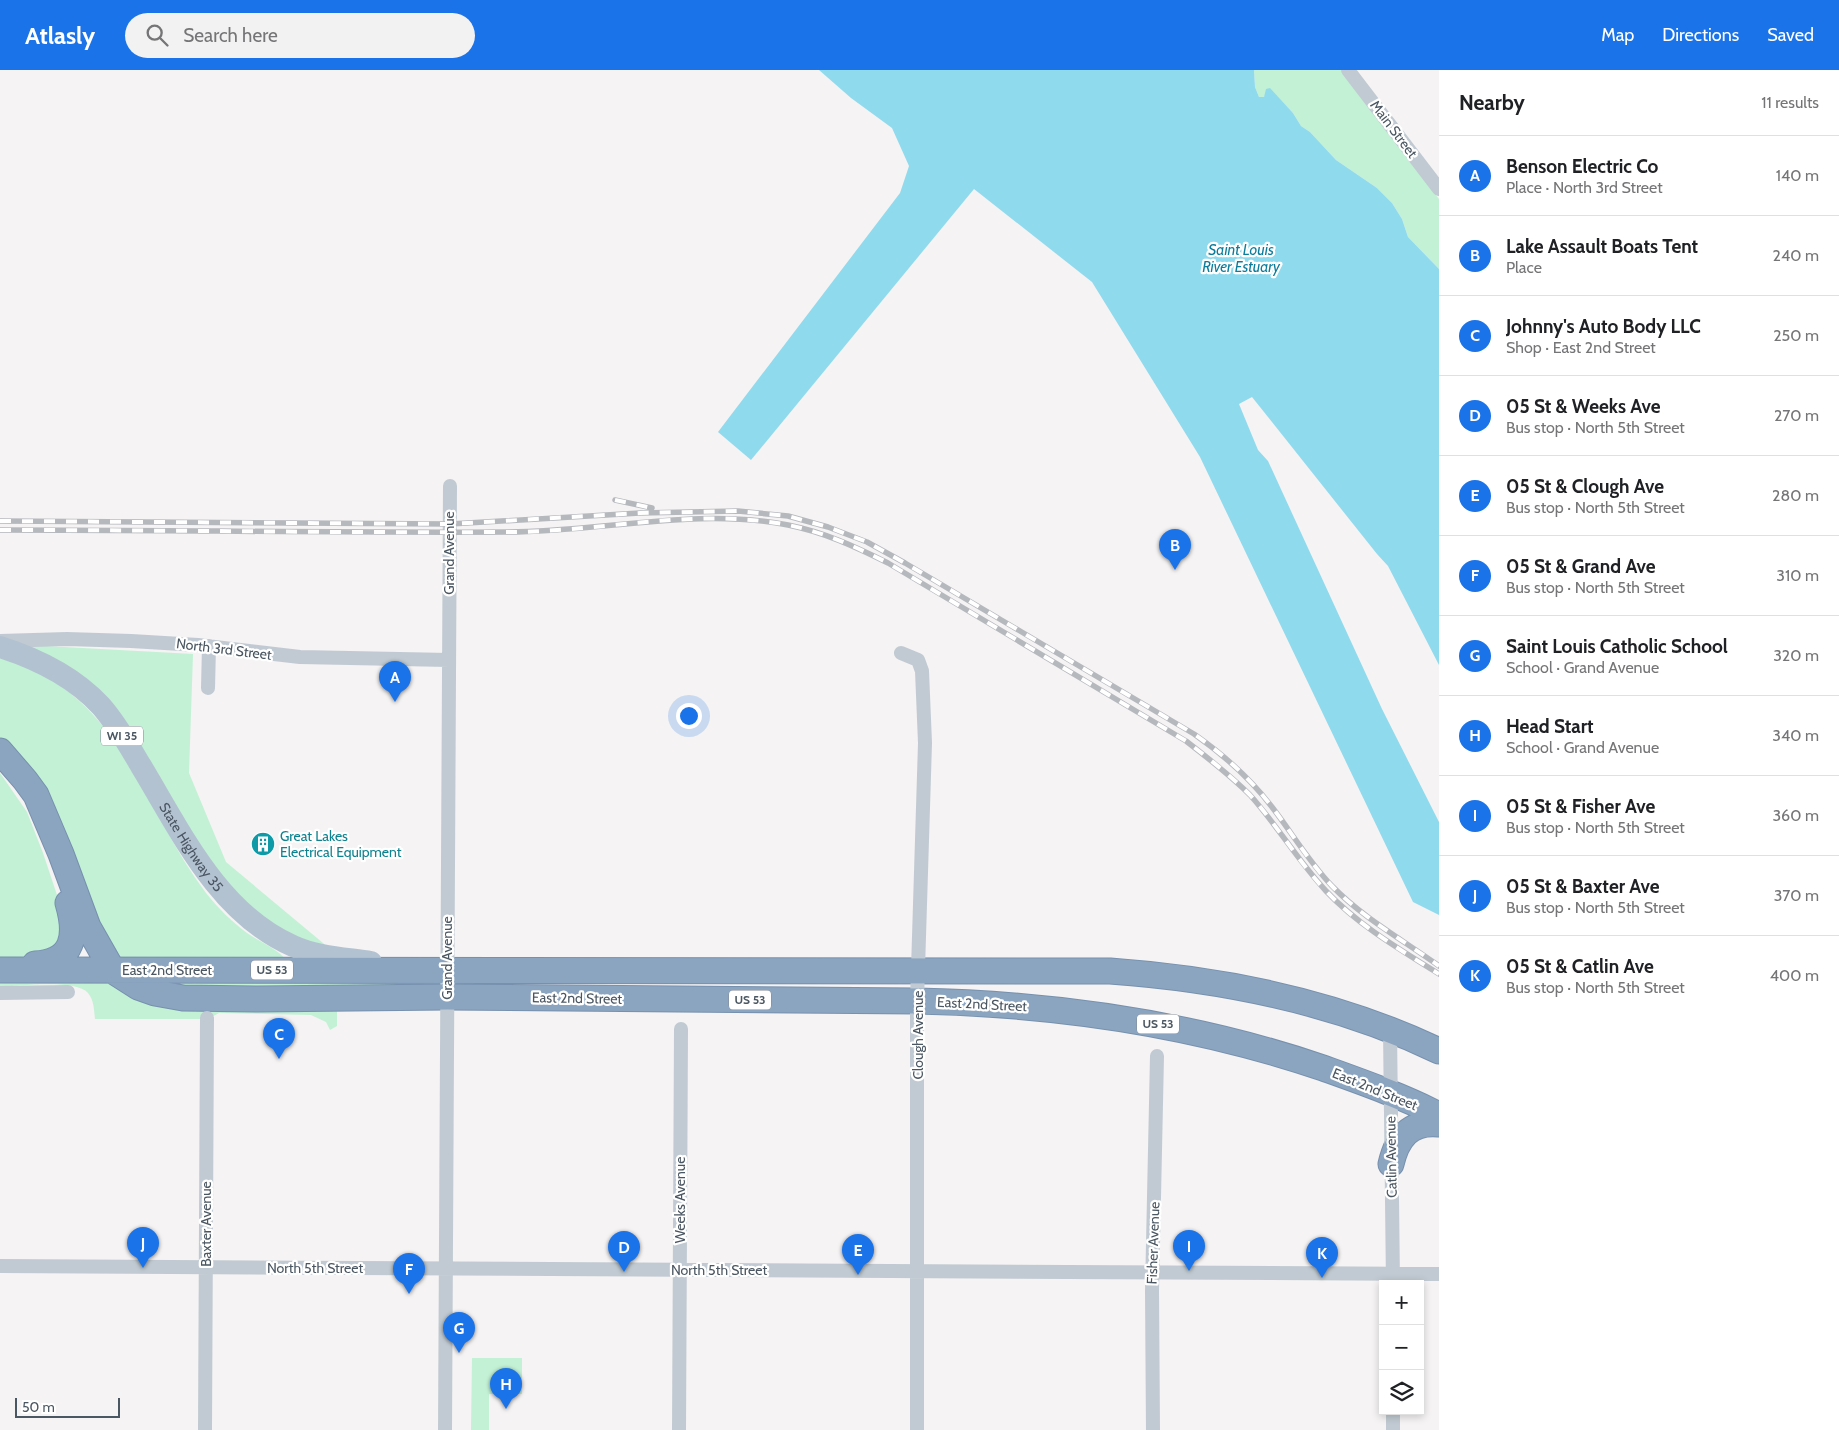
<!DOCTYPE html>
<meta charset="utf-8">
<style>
:root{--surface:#fff;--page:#f2f2f2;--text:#202124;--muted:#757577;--line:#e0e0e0;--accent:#1a73e8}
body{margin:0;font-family:Cabin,sans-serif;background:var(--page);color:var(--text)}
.controls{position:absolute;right:15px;bottom:15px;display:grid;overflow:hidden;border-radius:0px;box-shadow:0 2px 8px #0003}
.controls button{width:45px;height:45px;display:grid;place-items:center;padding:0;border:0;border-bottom:1px solid var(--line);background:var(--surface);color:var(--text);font:25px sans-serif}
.scale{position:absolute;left:15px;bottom:12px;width:105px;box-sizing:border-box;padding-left:5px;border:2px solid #4a5661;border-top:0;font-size:14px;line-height:18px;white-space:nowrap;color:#4a5661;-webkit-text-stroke:4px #fff;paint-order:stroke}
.you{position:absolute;left:688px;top:645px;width:18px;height:18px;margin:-12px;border:4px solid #fff;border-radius:50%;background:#1a73e8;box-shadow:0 0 0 8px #1a73e833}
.badge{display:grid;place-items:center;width:32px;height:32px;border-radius:50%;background:var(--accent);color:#fff;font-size:16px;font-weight:700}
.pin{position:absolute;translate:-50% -41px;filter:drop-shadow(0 1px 2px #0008)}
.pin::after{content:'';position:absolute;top:26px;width:18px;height:15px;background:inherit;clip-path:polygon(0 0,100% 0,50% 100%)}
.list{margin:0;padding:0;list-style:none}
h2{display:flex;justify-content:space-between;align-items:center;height:65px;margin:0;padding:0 20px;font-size:21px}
h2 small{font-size:16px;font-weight:400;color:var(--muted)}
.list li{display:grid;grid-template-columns:32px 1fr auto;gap:15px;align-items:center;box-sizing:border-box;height:80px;padding:0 20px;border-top:1px solid var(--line)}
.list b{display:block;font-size:19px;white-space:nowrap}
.list p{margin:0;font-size:16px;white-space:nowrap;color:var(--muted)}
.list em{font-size:16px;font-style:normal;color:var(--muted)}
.icon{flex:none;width:28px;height:28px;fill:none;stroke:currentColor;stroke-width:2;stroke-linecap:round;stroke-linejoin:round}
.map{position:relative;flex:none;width:1439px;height:1360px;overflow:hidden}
header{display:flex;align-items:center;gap:30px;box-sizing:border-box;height:70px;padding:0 25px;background:var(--accent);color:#fff}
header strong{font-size:24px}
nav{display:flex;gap:28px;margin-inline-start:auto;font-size:18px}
.search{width:350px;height:45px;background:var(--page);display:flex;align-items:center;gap:12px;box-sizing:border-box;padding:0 18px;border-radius:28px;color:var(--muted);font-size:19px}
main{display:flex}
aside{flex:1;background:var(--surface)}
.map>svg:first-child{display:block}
</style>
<header>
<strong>Atlasly</strong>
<div class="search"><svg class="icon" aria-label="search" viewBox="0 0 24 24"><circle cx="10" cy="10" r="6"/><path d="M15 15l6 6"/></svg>Search here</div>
<nav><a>Map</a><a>Directions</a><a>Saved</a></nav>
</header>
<main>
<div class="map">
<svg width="1439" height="1360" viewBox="0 0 1439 1360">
<rect width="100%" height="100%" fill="#f5f3f3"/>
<path fill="#c3f1d5" d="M1254 0H1341L1439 129V199L1408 167 1402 149 1392 133 1377 118 1336 90 1310 62 1301 56 1293 43 1270 19 1264 27H1259L1255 17Z
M27 575 193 584 189 703 226 792 335 883 276 861 214 800 160 709Z
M0 588C122 622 139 734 206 823 218 838 231 851 247 863 258 871 278 879 287 891L117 887 5 672 0 667Z
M0 703 27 742 43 783 65 849 64 872 37 889H0Z
M0 904H108L337 940V956L330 960 326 952 311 945 219 943 208 949H95C94 940 94 930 88 923 76 909 19 916 0 917Z
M142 905 425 911 421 915 188 920Z
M472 1288H522V1324H489V1360H471Z"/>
<path fill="#90daee" d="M819 0H1254L1255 17 1259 27H1264L1266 19 1270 18 1293 43 1301 56 1310 62 1336 90 1377 118 1392 133 1402 149 1408 167 1439 199V595L1388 496 1377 484 1252 327 1239 334 1258 380 1268 391 1382 639 1439 752V845L1413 832 1200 387 1092 212 974 119 751 390 718 362 900 123 909 96 892 58 851 28Z"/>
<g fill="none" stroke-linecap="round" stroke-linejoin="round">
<g stroke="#7690ad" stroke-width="27">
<path id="highway" d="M0 681 25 710 36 725 61 784 88 857 113 901 138 917 155 923 183 928 258 929 447 927 917 931C1057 934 1191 953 1323 998 1362 1012 1402 1026 1439 1045
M35 894C75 892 77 864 68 833
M0 900 1110 901C1222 909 1337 932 1439 981
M1391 1094C1397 1068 1410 1051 1439 1054"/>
</g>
<path stroke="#c1cad2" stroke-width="14" d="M1348 0 1439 119
M0 571 67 569 131 571 198 575 300 587 449 590
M901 583 918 590 922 601 925 673 917 931V1360
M208 618 209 576
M0 923 68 922
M1390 960 1393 1214
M0 1196 1439 1204
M205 1360 207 948
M445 1360 450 416
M679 1360 681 959
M1153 1360 1152 1221 1157 986
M1393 1360V1341"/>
<path stroke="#b3c2d1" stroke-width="22" id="s1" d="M0 577C38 589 74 607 101 636 117 654 129 676 141 696 181 762 218 843 293 876 317 887 345 888 371 892"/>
<use href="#highway" stroke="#8ba5c1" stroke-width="25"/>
<g stroke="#b5b8bd" stroke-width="5.5">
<path id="rail" d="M615 430 652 438
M0 451 450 454 640 443 738 441 788 446 828 457 867 472 905 493 1194 664C1224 685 1250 708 1272 737 1292 763 1309 792 1332 816 1363 848 1403 870 1439 896
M0 460C170 460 339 463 509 462 601 462 696 437 788 455 824 462 856 477 888 493L1186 671C1208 688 1230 705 1250 725 1277 755 1298 791 1326 821 1358 855 1399 879 1439 904"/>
</g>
<use href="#rail" stroke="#fff" stroke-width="4" stroke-dasharray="11" stroke-linecap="butt"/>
</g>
<defs>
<g id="building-disc" transform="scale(1.25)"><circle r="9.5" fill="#0f9aa8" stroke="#fff"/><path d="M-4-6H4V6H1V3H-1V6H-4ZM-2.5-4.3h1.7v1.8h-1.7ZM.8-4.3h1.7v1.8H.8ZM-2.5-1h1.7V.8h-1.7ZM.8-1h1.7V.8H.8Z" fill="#fff"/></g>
</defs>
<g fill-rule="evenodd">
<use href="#building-disc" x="263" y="774"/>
</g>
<g text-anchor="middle" stroke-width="4.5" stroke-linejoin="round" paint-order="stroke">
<g fill="#fff" stroke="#808990" stroke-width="1">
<rect x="101" y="656.5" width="42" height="19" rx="4"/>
<rect x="251" y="890.5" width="42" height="19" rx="4"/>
<rect x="729" y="920.5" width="42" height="19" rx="4"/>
<rect x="1137" y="944.5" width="42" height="19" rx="4"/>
</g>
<g font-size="12" font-weight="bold" fill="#4a5661">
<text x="122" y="670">WI 35</text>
<text x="272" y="904">US 53</text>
<text x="750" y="934">US 53</text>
<text x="1158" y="958">US 53</text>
</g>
<g font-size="14" fill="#4a5661" stroke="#fff">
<text transform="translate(1394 59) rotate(53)" y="5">Main Street</text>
<text transform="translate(449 483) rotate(-90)" y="5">Grand Avenue</text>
<text transform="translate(224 579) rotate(7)" y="5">North 3rd Street</text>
<text dy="5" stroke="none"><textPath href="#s1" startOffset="286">State Highway 35</textPath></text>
<text transform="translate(447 888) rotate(-90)" y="5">Grand Avenue</text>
<text x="167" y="905">East 2nd Street</text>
<text transform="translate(577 928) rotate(1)" y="5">East 2nd Street</text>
<text transform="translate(982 934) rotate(3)" y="5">East 2nd Street</text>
<text transform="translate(918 965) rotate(-90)" y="5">Clough Avenue</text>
<text transform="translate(1375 1019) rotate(22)" y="5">East 2nd Street</text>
<text transform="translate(1391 1087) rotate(-91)" y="5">Catlin Avenue</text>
<text transform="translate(680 1130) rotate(-90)" y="5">Weeks Avenue</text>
<text transform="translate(206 1154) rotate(-90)" y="5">Baxter Avenue</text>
<text transform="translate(1153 1173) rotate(-88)" y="5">Fisher Avenue</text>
<text x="315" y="1203">North 5th Street</text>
<text x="719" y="1205">North 5th Street</text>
</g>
<g font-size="14" fill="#0d838f" stroke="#fff" text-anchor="start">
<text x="280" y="771">Great Lakes<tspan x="280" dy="16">Electrical Equipment</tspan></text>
</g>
<g font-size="15" font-style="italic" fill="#0c7c9b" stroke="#fff">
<text x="1241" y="185">Saint Louis<tspan x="1241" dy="17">River Estuary</tspan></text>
</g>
</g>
</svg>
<div class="controls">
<button>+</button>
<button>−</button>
<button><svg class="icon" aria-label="layers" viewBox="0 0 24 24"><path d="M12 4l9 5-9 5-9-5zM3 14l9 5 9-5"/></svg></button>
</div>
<div class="scale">50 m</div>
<div class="you"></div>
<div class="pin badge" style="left:395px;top:632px">A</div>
<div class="pin badge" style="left:1175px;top:500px">B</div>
<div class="pin badge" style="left:279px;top:989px">C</div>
<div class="pin badge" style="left:624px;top:1202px">D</div>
<div class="pin badge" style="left:858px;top:1205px">E</div>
<div class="pin badge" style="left:409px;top:1224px">F</div>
<div class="pin badge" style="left:459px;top:1283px">G</div>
<div class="pin badge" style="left:506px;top:1339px">H</div>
<div class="pin badge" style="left:1189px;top:1201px">I</div>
<div class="pin badge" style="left:143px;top:1198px">J</div>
<div class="pin badge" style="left:1322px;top:1208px">K</div>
</div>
<aside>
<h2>Nearby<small>11 results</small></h2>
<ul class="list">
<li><span class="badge">A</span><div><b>Benson Electric Co</b><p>Place · North 3rd Street</p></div><em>140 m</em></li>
<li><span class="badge">B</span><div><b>Lake Assault Boats Tent</b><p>Place</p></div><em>240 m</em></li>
<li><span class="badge">C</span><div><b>Johnny's Auto Body LLC</b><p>Shop · East 2nd Street</p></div><em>250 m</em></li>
<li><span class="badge">D</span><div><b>05 St &amp; Weeks Ave</b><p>Bus stop · North 5th Street</p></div><em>270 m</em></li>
<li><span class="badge">E</span><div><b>05 St &amp; Clough Ave</b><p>Bus stop · North 5th Street</p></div><em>280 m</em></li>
<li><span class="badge">F</span><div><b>05 St &amp; Grand Ave</b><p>Bus stop · North 5th Street</p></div><em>310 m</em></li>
<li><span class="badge">G</span><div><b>Saint Louis Catholic School</b><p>School · Grand Avenue</p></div><em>320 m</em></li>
<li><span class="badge">H</span><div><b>Head Start</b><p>School · Grand Avenue</p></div><em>340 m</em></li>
<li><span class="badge">I</span><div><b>05 St &amp; Fisher Ave</b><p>Bus stop · North 5th Street</p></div><em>360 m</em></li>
<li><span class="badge">J</span><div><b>05 St &amp; Baxter Ave</b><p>Bus stop · North 5th Street</p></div><em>370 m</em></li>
<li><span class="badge">K</span><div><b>05 St &amp; Catlin Ave</b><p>Bus stop · North 5th Street</p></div><em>400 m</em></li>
</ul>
</aside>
</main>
